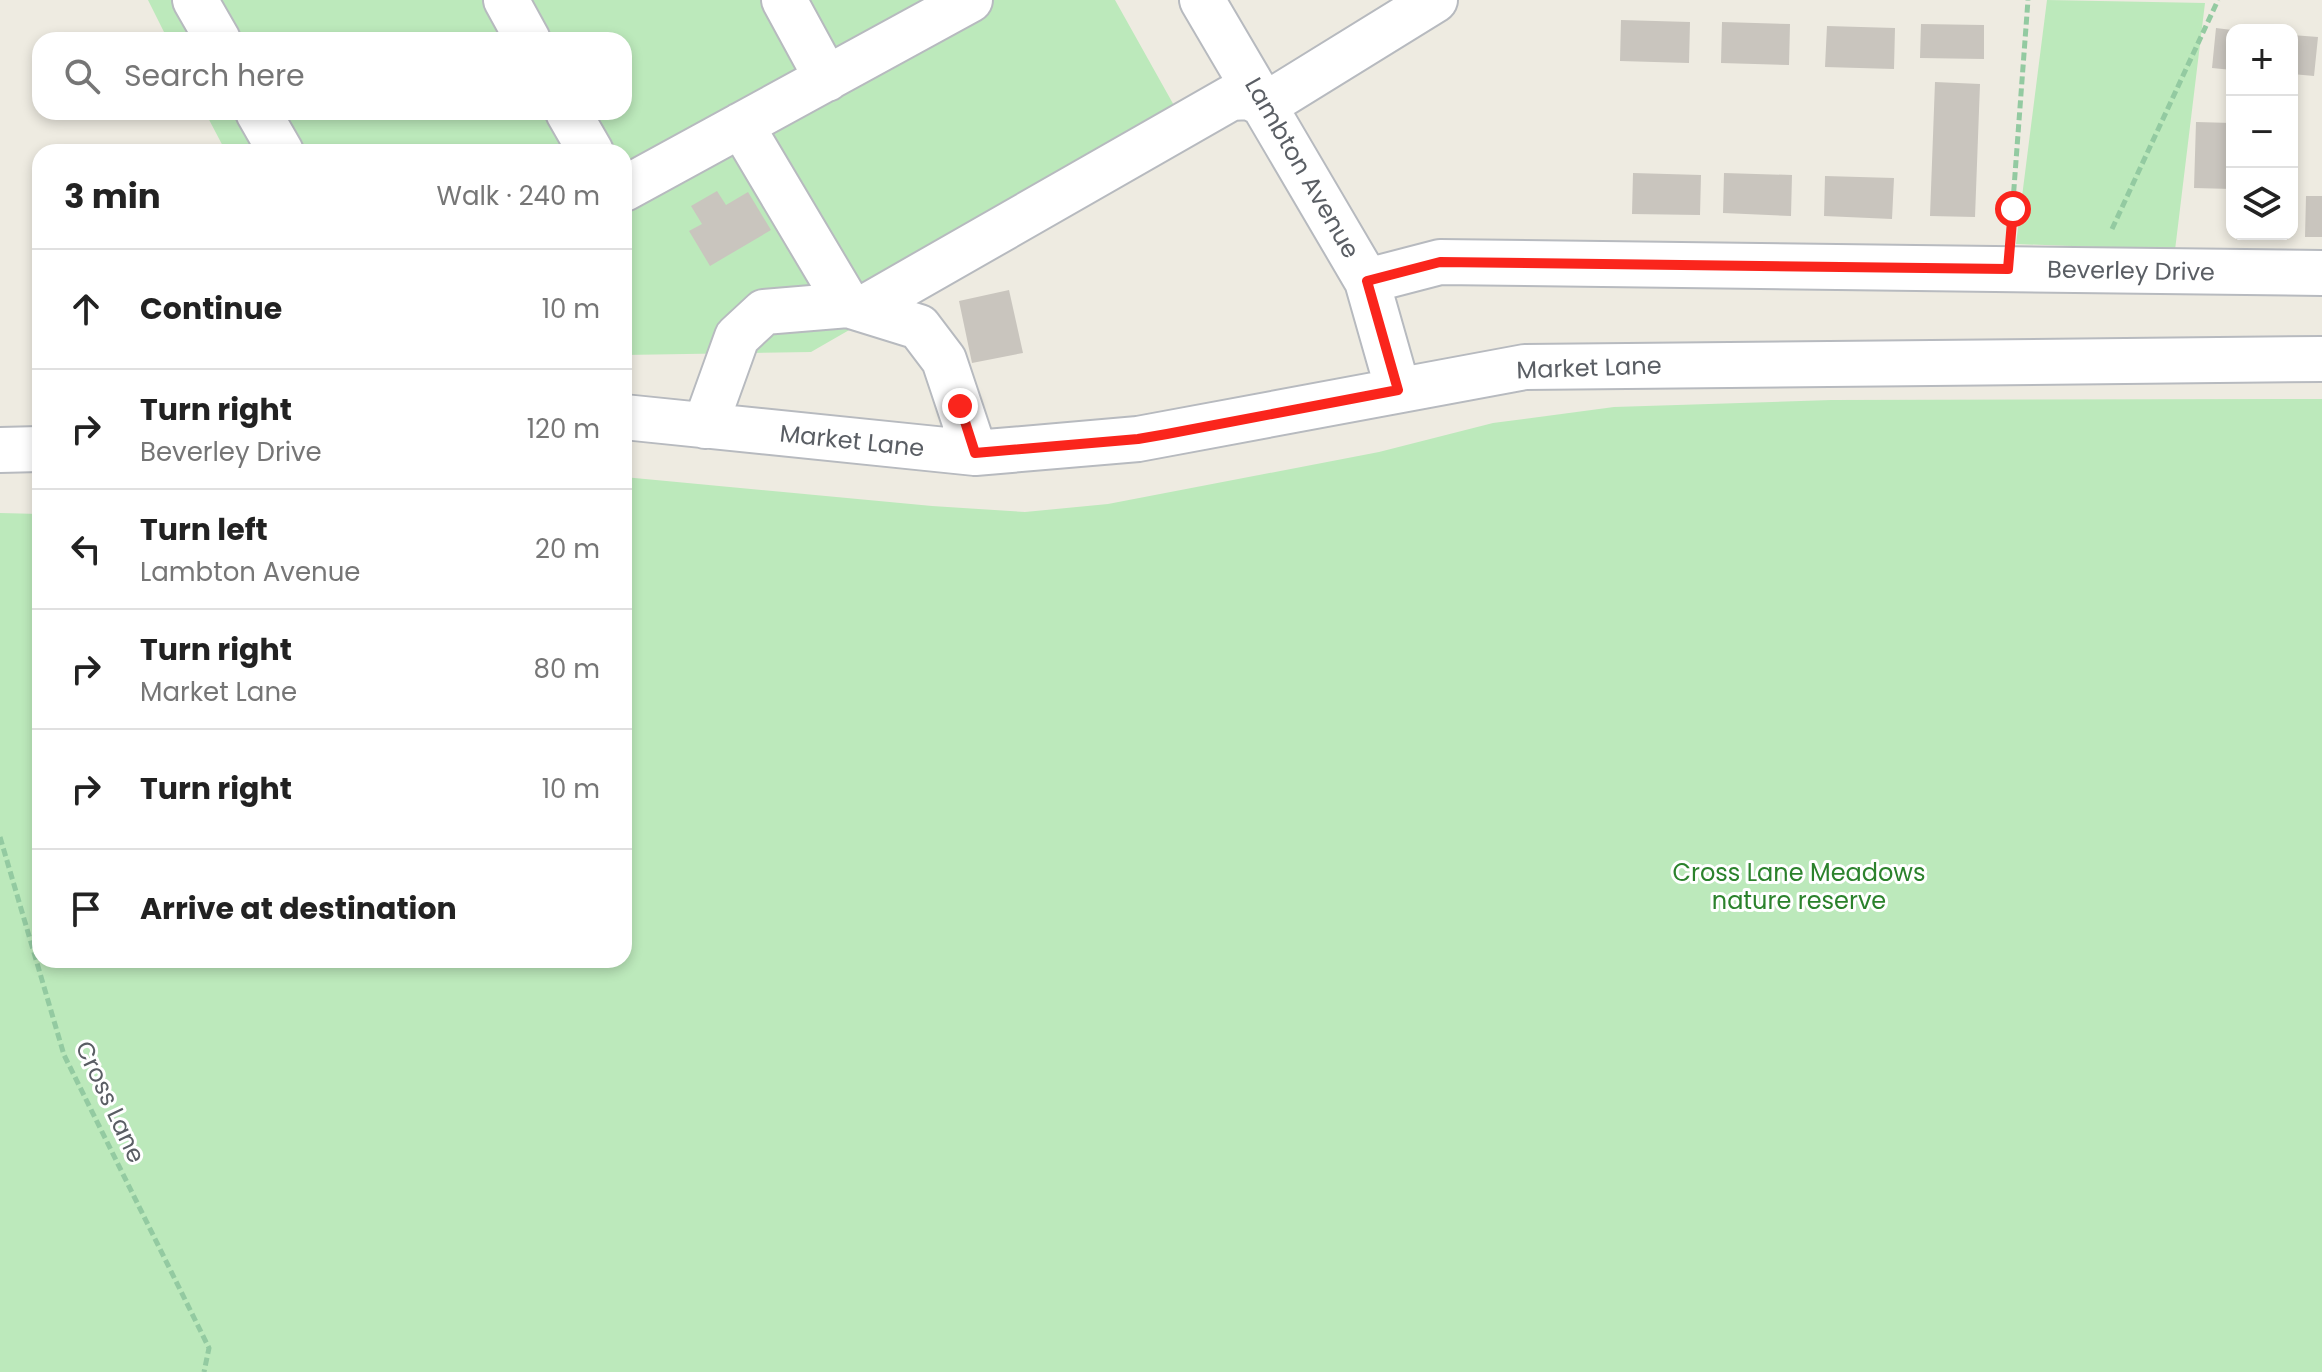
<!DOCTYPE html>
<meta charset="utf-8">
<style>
:root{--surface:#fff;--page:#f2f2f2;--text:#222;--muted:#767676;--line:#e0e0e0}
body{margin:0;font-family:Poppins,sans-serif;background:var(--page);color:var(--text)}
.controls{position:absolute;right:24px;top:24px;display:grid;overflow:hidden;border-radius:16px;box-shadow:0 4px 12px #0003}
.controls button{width:72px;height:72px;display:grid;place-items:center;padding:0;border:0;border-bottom:2px solid var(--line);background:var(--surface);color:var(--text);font:40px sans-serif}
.stop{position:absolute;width:24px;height:24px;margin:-18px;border:6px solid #fa251c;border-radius:50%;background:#fff}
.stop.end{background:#fa251c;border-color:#fff;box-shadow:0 2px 8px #0008}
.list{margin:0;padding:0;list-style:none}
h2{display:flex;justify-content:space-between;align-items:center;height:104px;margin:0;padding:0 32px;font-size:34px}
h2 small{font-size:26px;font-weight:400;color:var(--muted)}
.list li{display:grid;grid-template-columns:52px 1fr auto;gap:24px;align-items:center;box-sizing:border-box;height:120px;padding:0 32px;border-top:2px solid var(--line)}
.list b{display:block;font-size:30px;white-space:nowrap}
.list p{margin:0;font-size:26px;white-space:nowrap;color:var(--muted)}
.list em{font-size:26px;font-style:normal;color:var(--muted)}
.icon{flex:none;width:44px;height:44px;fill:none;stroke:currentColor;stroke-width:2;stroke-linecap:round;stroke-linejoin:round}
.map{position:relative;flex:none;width:2322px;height:1372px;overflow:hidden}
.search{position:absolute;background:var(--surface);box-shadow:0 4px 12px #0003;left:32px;top:32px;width:600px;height:88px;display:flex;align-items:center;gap:20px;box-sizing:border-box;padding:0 28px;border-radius:24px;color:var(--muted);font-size:30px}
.panel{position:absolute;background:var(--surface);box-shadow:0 4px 12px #0003;left:32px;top:144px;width:600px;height:824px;border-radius:24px}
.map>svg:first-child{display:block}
</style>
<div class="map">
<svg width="2322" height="1372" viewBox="0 0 2322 1372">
<rect width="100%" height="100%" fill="#eeebe1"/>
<path fill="#bce9bb" d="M148 0H1115L1190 134 811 352 624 355V152H226L205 112H624V40H168Z
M2047 0 2205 3 2175 250 2016 244Z
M2322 399V1372H0V513L40 514V960H624V477L932 506 1025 512 1108 504 1379 452 1493 423 1614 407 1831 400Z"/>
<path fill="#c9c5be" d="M1621 20 1690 22 1689 63 1620 61Z
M1722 22 1790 24 1789 65 1721 63Z
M1921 24 1984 25V59L1920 58Z
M1827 26 1895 28 1894 69 1825 67Z
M2216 28 2232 30V70L2212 68Z
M2292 35 2318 37 2314 76 2292 74Z
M1935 82 1980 84 1975 217 1930 216Z
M2196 122 2232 123V189L2194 188Z
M1633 173 1701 175 1700 215 1632 214Z
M1724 173 1792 175 1791 216 1723 213Z
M1825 176 1894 178 1892 219 1824 216Z
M717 191 726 205 748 192 771 230 710 266 689 231 702 224 691 206Z
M2306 196H2322V237H2305Z
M1009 290 1023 353 972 363 959 301Z"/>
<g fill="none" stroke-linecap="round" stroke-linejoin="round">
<g stroke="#b7babf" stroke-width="48">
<path id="minor" d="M195 0 218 40
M506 0 528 40
M784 0 827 79
M1202 0 1367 281 1398 390
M258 112 281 152
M568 112 591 152
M741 125 848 305 919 327 944 360 975 453
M624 189 970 0
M1367 281 1440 262 2322 273
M862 309 1231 98 1249 97 1265 105 1435 0
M624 417 975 453 1138 439 1525 367 2322 359
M705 426 737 337 764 312 848 305
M0 450 40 449"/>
</g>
<path stroke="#93caa1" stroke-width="5" stroke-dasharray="8 4" stroke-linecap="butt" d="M2011 228 2028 0
M2112 229 2218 0
M0 837 64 1055 209 1348 204 1372"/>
<use href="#minor" stroke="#fff" stroke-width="44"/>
</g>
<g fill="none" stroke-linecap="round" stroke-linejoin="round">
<path stroke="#fa251c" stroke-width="10" d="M960 406 975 453 1138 439 1167 434 1398 390 1367 281 1440 262 2008 269 2013 209"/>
</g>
<g text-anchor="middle" stroke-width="6" stroke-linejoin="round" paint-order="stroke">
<g font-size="24" fill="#5a5e64" stroke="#fff">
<text transform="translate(1302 168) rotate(60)" y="8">Lambton Avenue</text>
<text transform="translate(2131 271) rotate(1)" y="8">Beverley Drive</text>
<text transform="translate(1589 368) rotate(-2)" y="8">Market Lane</text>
<text transform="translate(852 441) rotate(6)" y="8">Market Lane</text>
<text transform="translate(110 1102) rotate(65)" y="8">Cross Lane</text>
</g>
<g font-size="24" fill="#2b822c" stroke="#fff">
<text x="1799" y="881">Cross Lane Meadows<tspan x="1799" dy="28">nature reserve</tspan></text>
</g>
</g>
</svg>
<div class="controls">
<button>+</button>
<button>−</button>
<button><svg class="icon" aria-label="layers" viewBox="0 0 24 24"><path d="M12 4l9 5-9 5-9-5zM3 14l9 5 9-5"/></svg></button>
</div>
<div class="stop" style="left:2013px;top:209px"></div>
<div class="stop end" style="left:960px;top:406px"></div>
<div class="search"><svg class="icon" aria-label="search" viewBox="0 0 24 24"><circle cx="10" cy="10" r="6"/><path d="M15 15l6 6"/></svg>Search here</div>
<section class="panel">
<h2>3 min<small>Walk · 240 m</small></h2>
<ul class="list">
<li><svg class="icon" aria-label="ahead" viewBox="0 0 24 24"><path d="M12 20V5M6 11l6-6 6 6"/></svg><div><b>Continue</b></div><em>10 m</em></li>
<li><svg class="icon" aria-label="right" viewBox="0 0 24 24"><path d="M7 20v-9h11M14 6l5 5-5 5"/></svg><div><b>Turn right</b><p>Beverley Drive</p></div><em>120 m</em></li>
<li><svg class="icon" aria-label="left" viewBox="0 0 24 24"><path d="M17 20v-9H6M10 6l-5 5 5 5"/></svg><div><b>Turn left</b><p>Lambton Avenue</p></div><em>20 m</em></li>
<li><svg class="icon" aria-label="right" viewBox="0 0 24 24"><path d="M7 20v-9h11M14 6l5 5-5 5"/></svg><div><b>Turn right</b><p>Market Lane</p></div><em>80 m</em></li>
<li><svg class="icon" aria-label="right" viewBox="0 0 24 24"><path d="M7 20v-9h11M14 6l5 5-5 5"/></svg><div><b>Turn right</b></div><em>10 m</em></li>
<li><svg class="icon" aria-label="arrive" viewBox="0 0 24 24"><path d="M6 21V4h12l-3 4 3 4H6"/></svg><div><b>Arrive at destination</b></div></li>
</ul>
</section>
</div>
